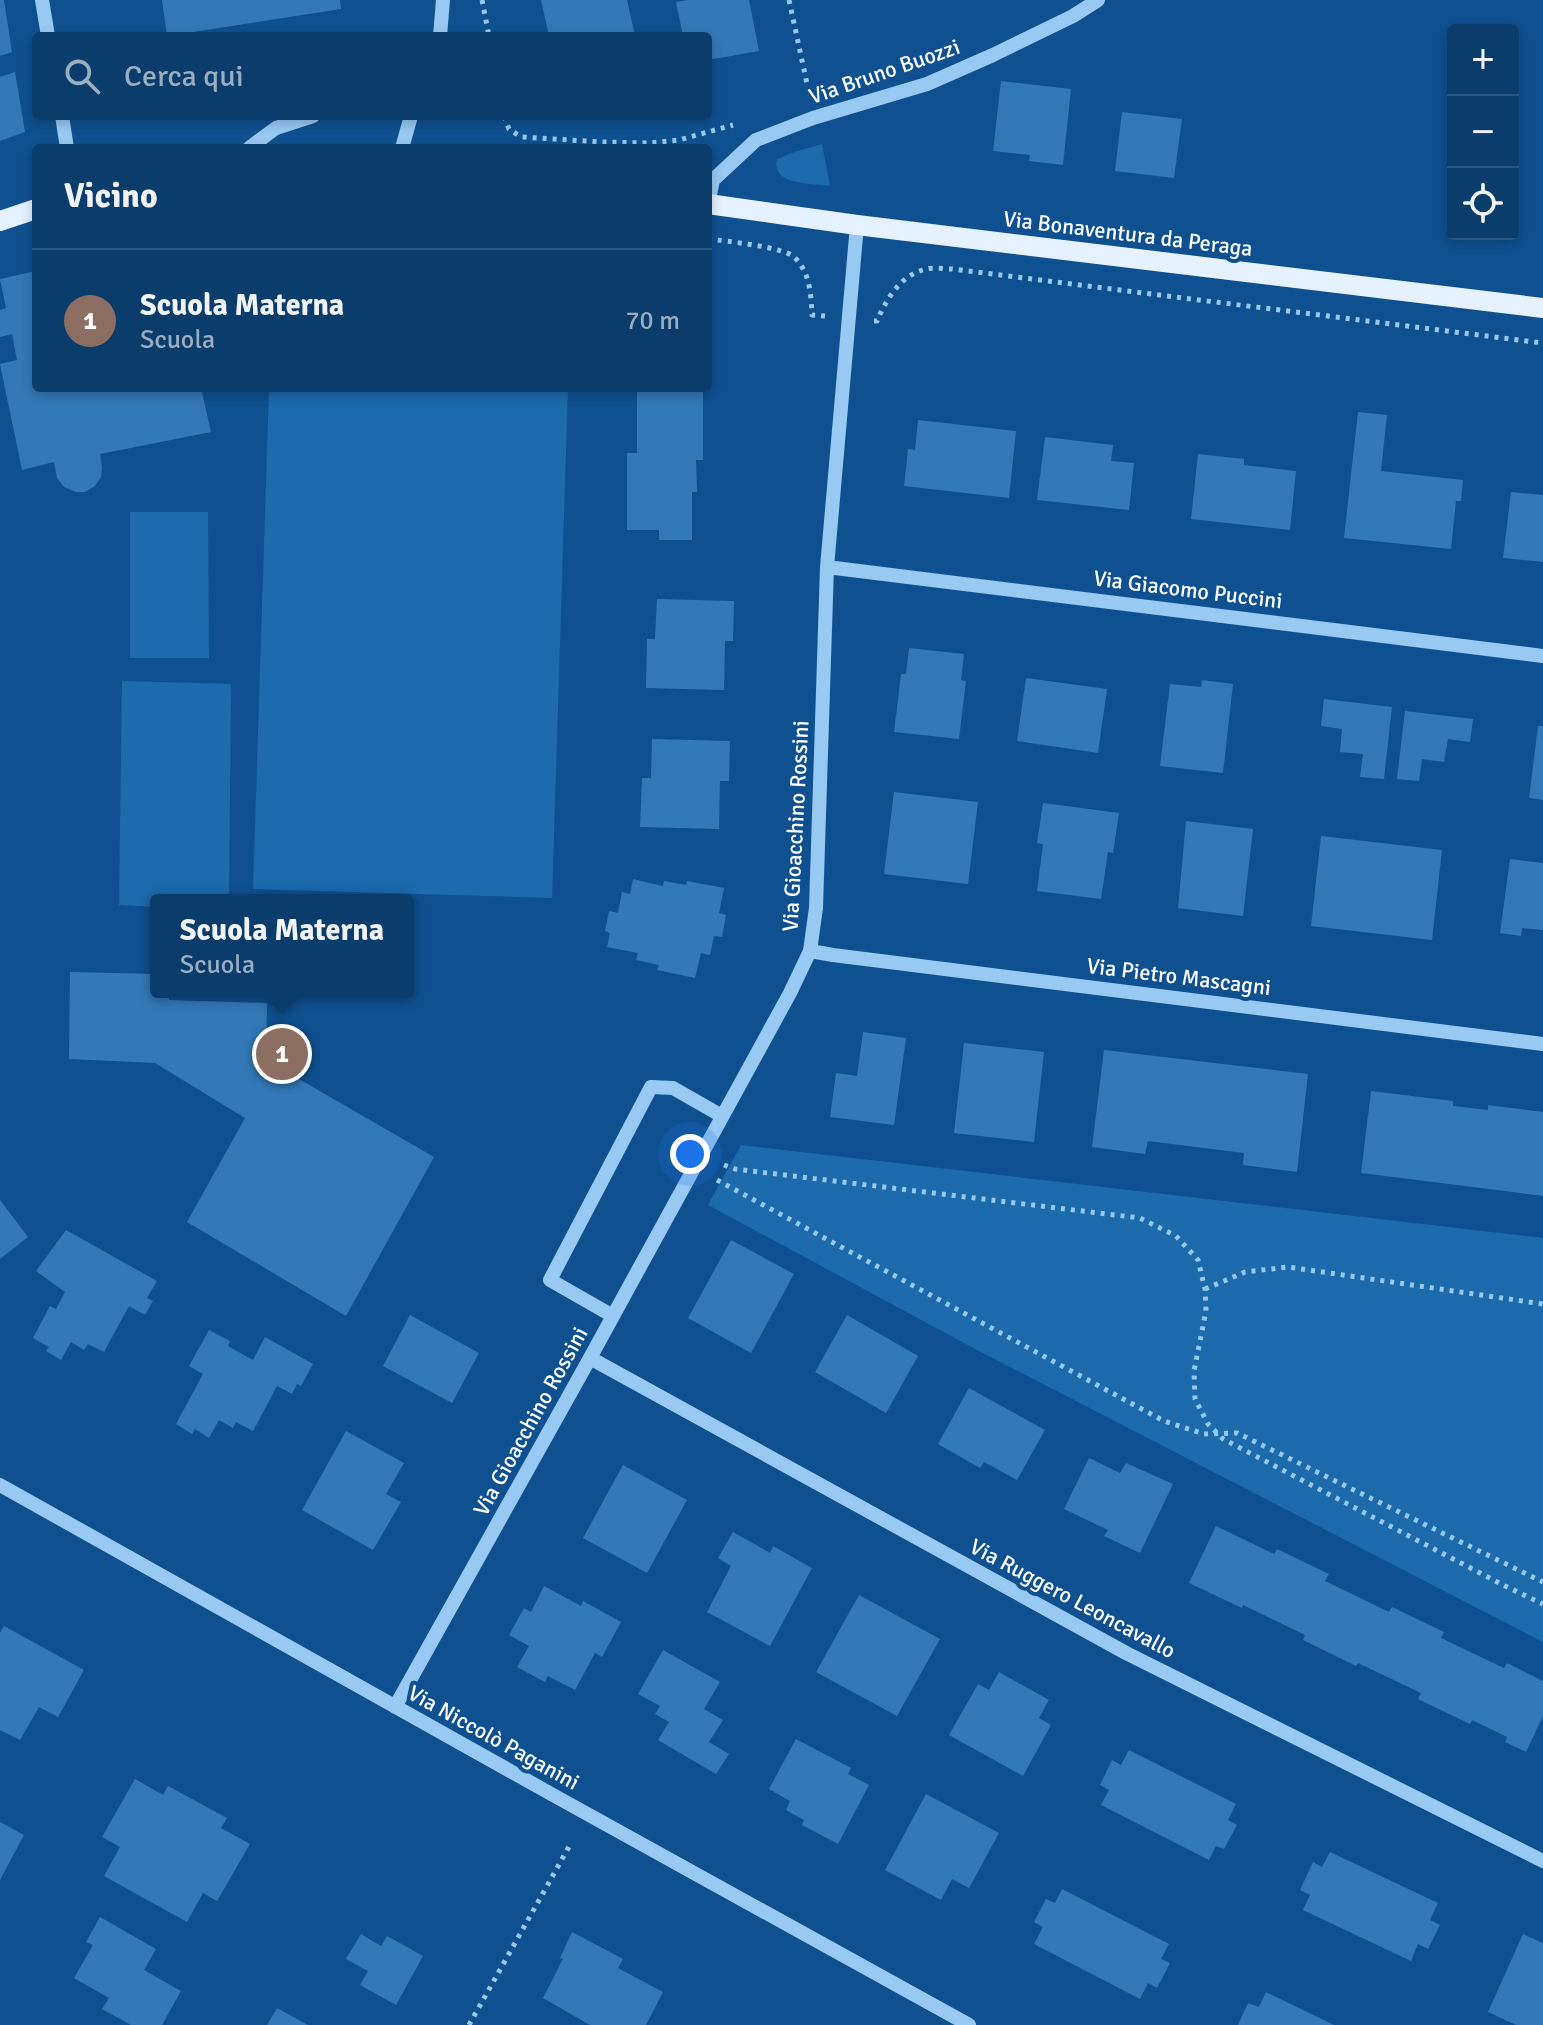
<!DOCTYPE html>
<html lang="it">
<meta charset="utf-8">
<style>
:root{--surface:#0b3d6c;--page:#194874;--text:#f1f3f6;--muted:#9aaec2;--line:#2b567f;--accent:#ea580c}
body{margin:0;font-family:Signika,sans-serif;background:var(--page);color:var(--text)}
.controls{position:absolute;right:24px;top:24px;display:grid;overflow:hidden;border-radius:8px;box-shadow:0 4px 12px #0003}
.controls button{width:72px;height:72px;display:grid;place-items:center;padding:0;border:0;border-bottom:2px solid var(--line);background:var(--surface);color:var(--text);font:40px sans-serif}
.you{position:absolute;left:690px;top:1154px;width:28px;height:28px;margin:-20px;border:6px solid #fff;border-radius:50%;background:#1a73e8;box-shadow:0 0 0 12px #1a73e833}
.badge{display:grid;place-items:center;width:52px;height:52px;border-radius:50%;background:var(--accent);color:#fff;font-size:26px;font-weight:700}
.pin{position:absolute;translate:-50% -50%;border:4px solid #fff;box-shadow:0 2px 8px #0006}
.popup{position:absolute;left:150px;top:894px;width:264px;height:104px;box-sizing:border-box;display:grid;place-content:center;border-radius:8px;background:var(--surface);filter:drop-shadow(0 2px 6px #0005);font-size:26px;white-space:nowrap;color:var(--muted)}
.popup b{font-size:30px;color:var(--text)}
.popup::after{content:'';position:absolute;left:50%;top:100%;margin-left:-16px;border:16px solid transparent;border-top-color:var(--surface)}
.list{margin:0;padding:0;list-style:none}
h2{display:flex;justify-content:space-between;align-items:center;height:104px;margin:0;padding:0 32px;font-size:34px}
h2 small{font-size:26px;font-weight:400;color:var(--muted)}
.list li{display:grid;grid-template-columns:52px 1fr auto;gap:24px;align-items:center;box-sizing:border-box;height:144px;padding:0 32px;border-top:2px solid var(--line)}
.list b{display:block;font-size:30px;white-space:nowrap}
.list p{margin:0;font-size:26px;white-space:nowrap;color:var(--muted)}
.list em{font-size:26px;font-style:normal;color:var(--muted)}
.icon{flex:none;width:44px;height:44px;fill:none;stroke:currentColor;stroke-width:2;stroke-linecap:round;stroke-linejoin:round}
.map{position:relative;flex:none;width:1543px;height:2025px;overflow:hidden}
.search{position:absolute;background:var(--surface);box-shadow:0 4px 12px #0003;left:32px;top:32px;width:680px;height:88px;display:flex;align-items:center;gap:20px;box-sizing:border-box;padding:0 28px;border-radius:8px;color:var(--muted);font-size:30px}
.panel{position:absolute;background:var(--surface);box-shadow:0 4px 12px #0003;left:32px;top:144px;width:680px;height:248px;border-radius:8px}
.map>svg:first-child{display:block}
</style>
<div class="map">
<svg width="1543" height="2025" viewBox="0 0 1543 2025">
<rect width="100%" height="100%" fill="#0f5190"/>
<path fill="#1d6aad" d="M822 144 830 186C813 183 770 186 777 159L794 152Z
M269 388H568L552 898 253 889Z
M130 512H208L209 658H130Z
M122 681 231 684 229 900H156V907L119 905Z
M741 1145 1543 1238V1642L977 1350 708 1205Z"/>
<path fill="#3379b7" d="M0 0H4L12 52 0 56Z
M162 0H340L341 9 167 36Z
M541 0H627L635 36H549Z
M689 0H749L759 51 708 60V36H683L676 2Z
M15 72 25 132 0 141V77Z
M1001 81 1071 89 1063 165 1029 161 1030 155 993 151Z
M1122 112 1182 119 1174 178 1115 171Z
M36 271V388H201L211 432 100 454 102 467 101 477 95 486 85 492H76L64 487 57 478 54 462 22 470 0 364 17 360 12 334 0 337V310L6 308 0 279Z
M637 388H703V460H696L697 492H692V540H659V530H627V453H637Z
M1358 412 1387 415 1381 471 1463 480 1461 501H1456L1451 549 1344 538Z
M918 420 1016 431 1009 498 904 486 908 449 915 450Z
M1045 437 1113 445 1111 461 1134 463 1129 510 1037 500Z
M1198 454 1244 459V465L1296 471 1290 530 1191 519Z
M1511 492 1543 495V562L1503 558Z
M657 599 734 601 733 641H725L724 690 646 688 647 639H655Z
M909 648 964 654 961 680 966 681 959 739 894 732 901 674H906Z
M1026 678 1107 689 1098 753 1017 741Z
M1202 680 1233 684 1223 773 1160 766 1170 684 1201 687Z
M1324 699 1392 707 1384 779 1360 777 1363 754 1340 752 1342 729 1321 726Z
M1405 711 1473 719 1470 742 1448 739 1444 762 1422 759 1419 781 1397 779Z
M1538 726H1543V800L1529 798Z
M652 739 730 741 729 781H720L719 829 640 827 642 778H651Z
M894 792 978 802 968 884 884 874Z
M1043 803 1119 813 1113 853 1108 852 1101 899 1037 891 1043 844 1037 843Z
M1186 821 1253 829 1243 916 1178 908Z
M1321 836 1442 850 1432 940 1311 926Z
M1510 859 1543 863V930L1522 928 1521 936 1500 933Z
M633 879 663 886 664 881 686 885 687 881 724 888 719 913 726 915 722 937 714 936 710 955 701 953 695 978 657 970 659 965 636 960 638 953 607 947 610 933 605 931 609 911 618 913 622 892 630 894Z
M70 972 156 974V992H169V1000L267 1003 266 1060 434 1157 346 1316 187 1222 245 1118 155 1063 69 1059Z
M863 1032 906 1038 894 1125 830 1117 836 1073 857 1076Z
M964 1043 1044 1052 1034 1142 954 1133Z
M1104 1050 1308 1074 1297 1172 1243 1165 1244 1153 1148 1141 1145 1154 1092 1147Z
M1371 1091 1453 1101V1106L1488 1110V1105L1543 1112V1196L1361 1173Z
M0 1200 28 1237 0 1259Z
M66 1230 157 1281 147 1298 153 1301 145 1315 129 1306 104 1352 88 1344 84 1350 71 1342 61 1360 46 1351 49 1347 33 1338 50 1306 56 1309 65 1292 36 1271Z
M731 1240 794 1274 751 1353 688 1318Z
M410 1315 479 1353 452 1403 383 1366Z
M847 1315 918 1356 886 1413 815 1372Z
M209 1330 230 1341 228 1346 253 1360 265 1337 313 1364 301 1386 297 1384 292 1394 277 1386 253 1431 236 1422 233 1428 219 1420 209 1438 195 1429 192 1434 176 1424 203 1374 189 1366Z
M969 1388 1045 1430 1017 1480 984 1462 980 1468 938 1444Z
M346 1431 404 1463 386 1494 401 1502 373 1550 302 1510Z
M1089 1458 1120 1473 1126 1463 1173 1484 1140 1553 1104 1536 1108 1530 1064 1509Z
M623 1465 687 1500 647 1573 583 1538Z
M1216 1526 1274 1554 1277 1549 1329 1574 1325 1581 1389 1612 1392 1607 1444 1632 1441 1638 1504 1668 1507 1663 1543 1681V1716L1526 1752 1505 1742 1507 1737 1472 1720 1470 1724 1418 1699 1421 1693 1358 1663 1356 1666 1303 1640 1305 1635 1243 1605 1242 1608 1189 1583Z
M733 1532 770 1553 773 1546 812 1568 770 1646 707 1612 731 1566 718 1558Z
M544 1586 581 1606 583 1601 621 1622 602 1657 595 1653 575 1690 548 1676 545 1682 517 1667 529 1646 509 1635 524 1608 531 1612Z
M859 1595 940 1639 897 1716 816 1672Z
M4 1626 84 1670 58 1717 39 1707 20 1740 0 1730V1633Z
M663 1650 720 1682 704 1709 723 1720 709 1742 729 1754 716 1774 658 1740 669 1722 655 1714 660 1706 638 1694Z
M999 1672 1049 1700 1039 1718 1051 1725 1023 1776 949 1735 978 1684 989 1690Z
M796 1739 851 1768 848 1774 869 1785 838 1844 802 1825 804 1820 786 1810 790 1801 769 1789Z
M1129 1750 1236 1804 1228 1820 1237 1825 1224 1849 1216 1846 1209 1860 1101 1805 1109 1790 1100 1785 1112 1760 1121 1765Z
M135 1779 163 1795 168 1786 227 1818 221 1828 250 1844 217 1901 203 1893 187 1922 104 1876 120 1847 102 1837Z
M926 1794 999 1833 969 1888 952 1879 941 1900 885 1870Z
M0 1822 24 1835 0 1880Z
M1330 1852 1438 1903 1430 1920 1440 1925 1428 1949 1418 1944 1411 1961 1303 1910 1310 1895 1300 1890 1313 1862 1322 1867Z
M1062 1889 1169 1944 1161 1959 1170 1963 1157 1988 1148 1983 1140 1999 1034 1944 1043 1927 1034 1922 1046 1899 1055 1903Z
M100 1917 156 1949 144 1970 181 1991 162 2025H131L102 2009 109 1998 74 1978 93 1945 86 1942Z
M572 1932 623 1959 618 1968 663 1992 646 2025H590L543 1998 563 1959 560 1958Z
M361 1934 381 1946 387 1936 423 1956 396 2005 360 1985 368 1971 346 1959Z
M1523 1934 1543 1943V2025H1516L1488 2012Z
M1266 1992 1334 2025H1238L1248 2003 1259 2007Z
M277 2008 308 2025H267Z"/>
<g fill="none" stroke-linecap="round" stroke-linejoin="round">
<path stroke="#98c9f3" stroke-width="5" stroke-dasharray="4 6" stroke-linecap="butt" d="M482 0 489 36
M789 0 809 93
M504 116 509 129 521 137 601 142 650 143 679 140 733 125
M708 239C725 241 784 247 794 257 810 272 811 294 812 315L825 316
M874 321H877C886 300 900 275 926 269 933 267 944 269 952 269L1543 343
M724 1165 735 1169 1140 1218 1176 1236 1198 1260 1205 1289 1206 1311 1194 1371 1195 1399 1208 1424 1223 1439 1505 1586 1543 1604
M717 1180 1164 1421 1204 1434 1237 1433 1543 1582
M1205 1289 1245 1272 1288 1267 1543 1304
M469 2025 570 1845"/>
<path stroke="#98c9f3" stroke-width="14" d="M42 0 48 36
M440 36 443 0
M62 116 67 148
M249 148 276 128 313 116
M402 148 411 116
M708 204 713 180 756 140 813 118 927 84 993 55 1073 16 1098 0
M827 567 1543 656
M810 951 833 955 1543 1044
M613 1316 550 1280 651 1087 673 1088 722 1116
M590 1358 1126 1653 1543 1861
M0 1485 553 1795 969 2025
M395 1707 590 1358 790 993 810 951 816 908 827 567 857 225"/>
<path stroke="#e5f1ff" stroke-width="20" d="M708 204 857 225 1543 308
M0 221 36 209"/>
</g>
<g text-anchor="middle" stroke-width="8" stroke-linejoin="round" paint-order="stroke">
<g font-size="22" fill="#fff" stroke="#0f5190">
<text transform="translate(884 71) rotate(-19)" y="8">Via Bruno Buozzi</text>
<text transform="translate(1128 233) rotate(7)" y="8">Via Bonaventura da Peraga</text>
<text transform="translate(1188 589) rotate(7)" y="8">Via Giacomo Puccini</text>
<text transform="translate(795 826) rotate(-87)" y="8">Via Gioacchino Rossini</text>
<text transform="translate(1179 976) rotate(7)" y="8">Via Pietro Mascagni</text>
<text transform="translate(530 1421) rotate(-61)" y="8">Via Gioacchino Rossini</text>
<text transform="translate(1073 1598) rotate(28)" y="8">Via Ruggero Leoncavallo</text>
<text transform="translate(494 1737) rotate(29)" y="8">Via Niccolò Paganini</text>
</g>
</g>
</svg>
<div class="controls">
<button>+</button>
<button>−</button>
<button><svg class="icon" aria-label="locate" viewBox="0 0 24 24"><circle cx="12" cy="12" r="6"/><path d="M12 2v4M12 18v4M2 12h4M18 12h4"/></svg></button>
</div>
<div class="you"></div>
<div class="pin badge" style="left:282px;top:1054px;background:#8d6e63">1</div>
<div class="popup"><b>Scuola Materna</b>Scuola</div>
<div class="search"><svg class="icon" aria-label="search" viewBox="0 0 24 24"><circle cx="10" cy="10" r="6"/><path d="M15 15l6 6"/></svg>Cerca qui</div>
<section class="panel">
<h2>Vicino<small></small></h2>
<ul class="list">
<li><span class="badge" style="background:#8d6e63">1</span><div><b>Scuola Materna</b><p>Scuola</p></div><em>70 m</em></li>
</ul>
</section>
</div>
